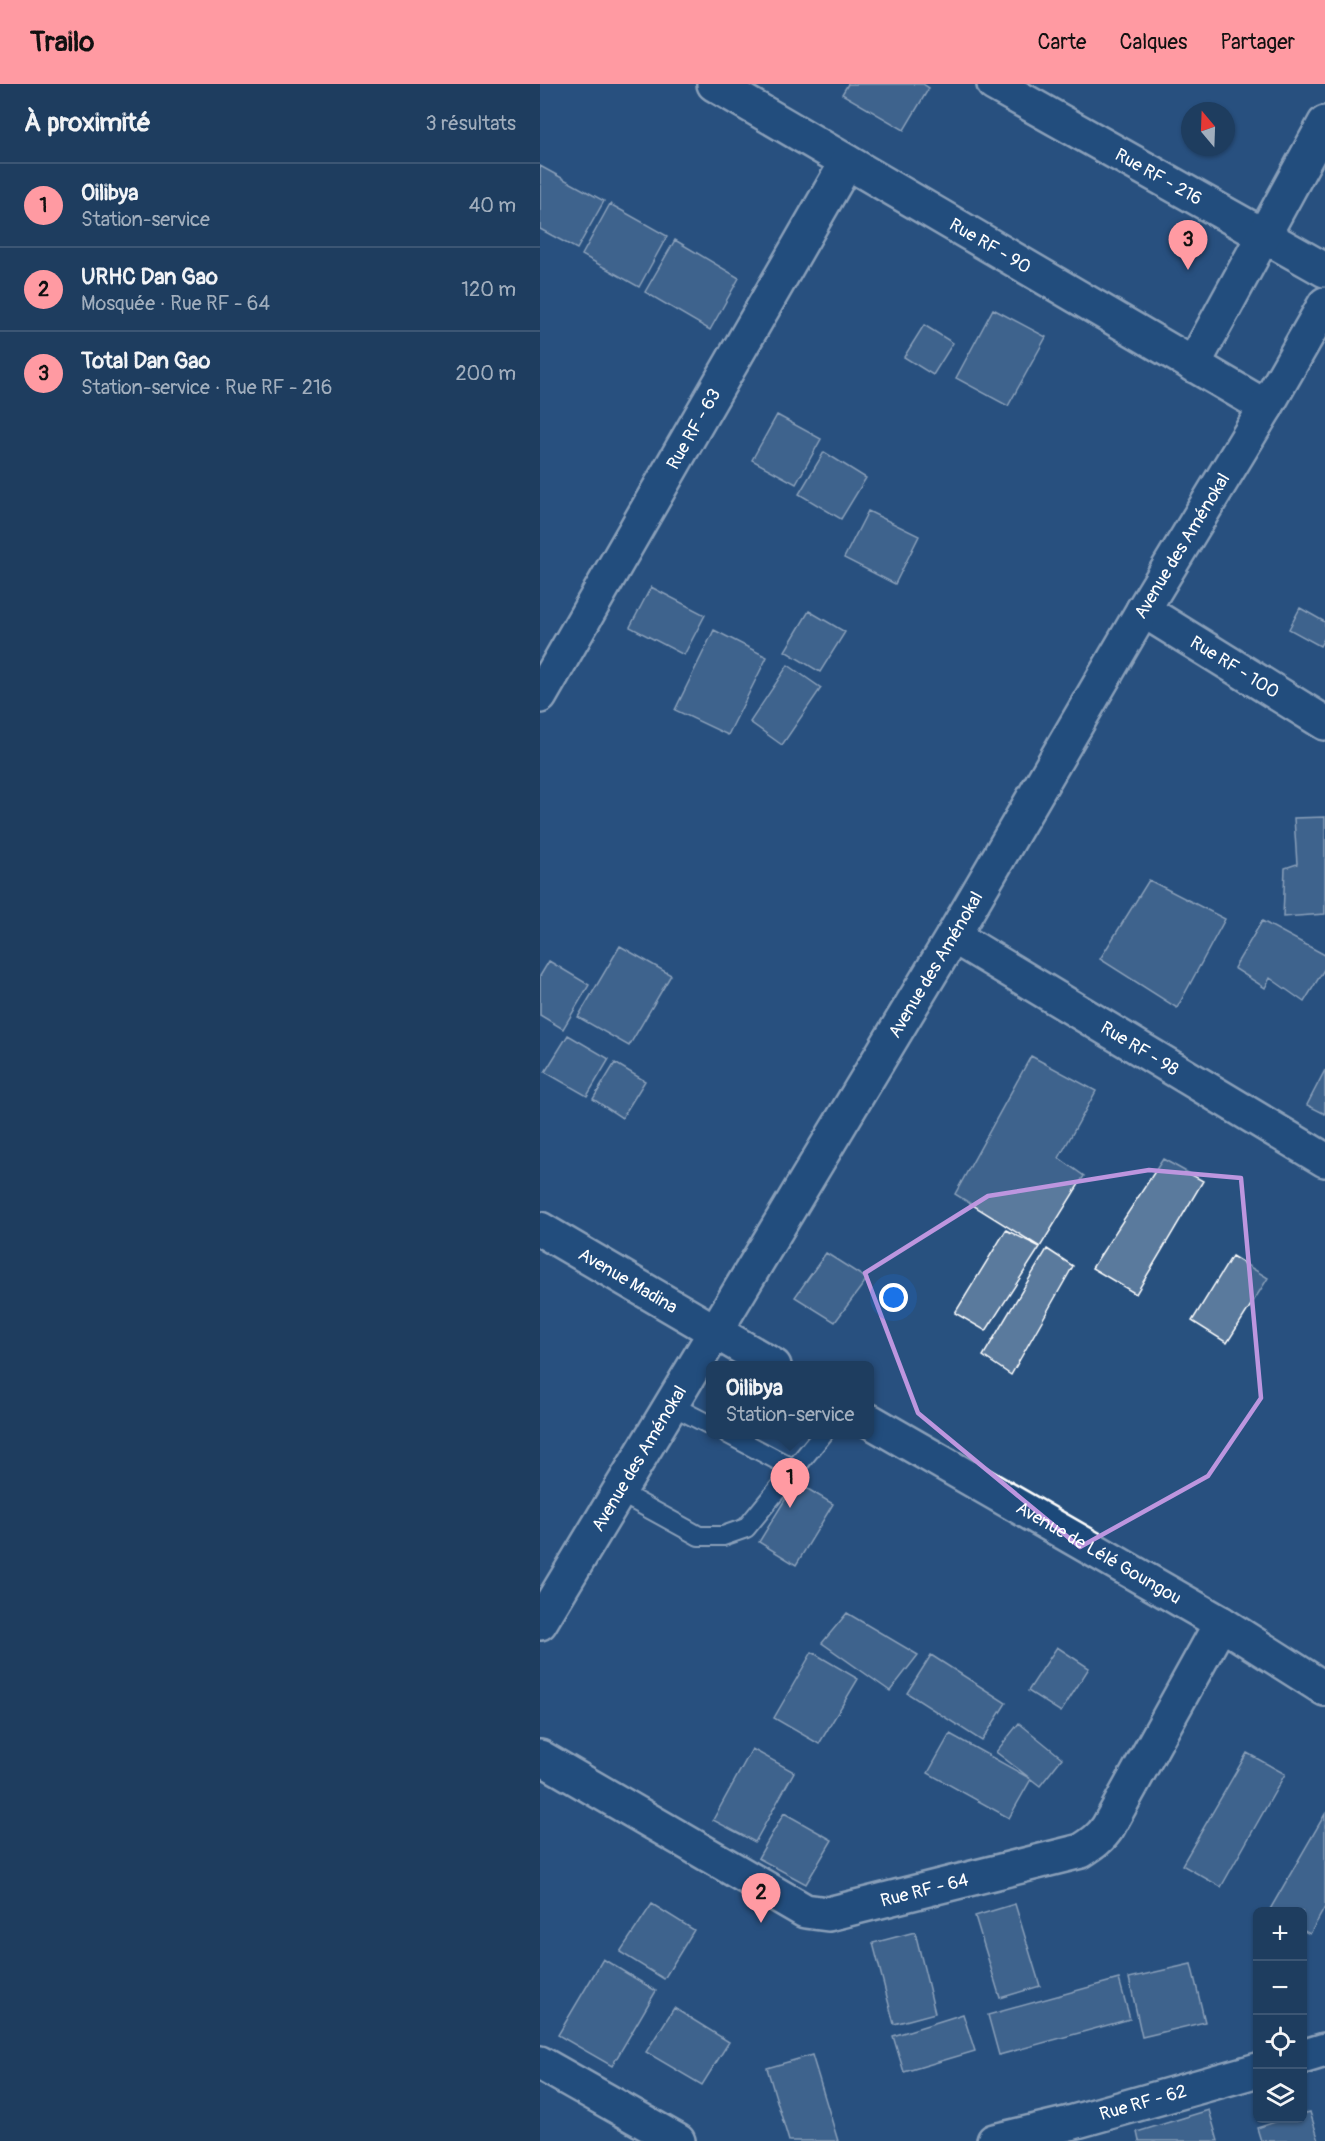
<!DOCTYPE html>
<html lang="fr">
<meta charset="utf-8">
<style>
:root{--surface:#1e3d5f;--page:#2b4868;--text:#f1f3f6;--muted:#a1aebd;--line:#3c5674;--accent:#ff9aa2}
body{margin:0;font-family:Pangolin,sans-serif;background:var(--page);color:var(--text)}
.controls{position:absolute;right:18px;bottom:18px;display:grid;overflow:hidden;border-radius:9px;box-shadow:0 2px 4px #0004}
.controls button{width:54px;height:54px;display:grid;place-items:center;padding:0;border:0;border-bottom:2px solid var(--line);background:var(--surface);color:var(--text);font:30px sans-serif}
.compass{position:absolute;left:641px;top:18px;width:54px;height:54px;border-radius:50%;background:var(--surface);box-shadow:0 2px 4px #0004;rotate:341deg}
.you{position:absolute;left:354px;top:1214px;width:21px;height:21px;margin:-15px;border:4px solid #fff;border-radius:50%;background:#1a73e8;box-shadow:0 0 0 9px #1a73e833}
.badge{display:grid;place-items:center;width:39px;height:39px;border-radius:50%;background:var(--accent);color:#111;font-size:20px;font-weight:700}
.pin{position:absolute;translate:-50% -50px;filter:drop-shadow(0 2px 3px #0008)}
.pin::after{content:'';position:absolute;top:32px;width:21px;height:18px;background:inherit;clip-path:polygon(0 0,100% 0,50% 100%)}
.popup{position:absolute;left:166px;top:1277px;width:168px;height:78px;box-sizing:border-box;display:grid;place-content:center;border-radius:9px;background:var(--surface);filter:drop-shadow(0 2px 4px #0005);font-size:20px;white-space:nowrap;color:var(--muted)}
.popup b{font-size:22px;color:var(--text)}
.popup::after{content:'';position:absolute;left:50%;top:100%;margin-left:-12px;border:12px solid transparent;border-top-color:var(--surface)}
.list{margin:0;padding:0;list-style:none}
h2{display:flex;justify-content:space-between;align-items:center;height:78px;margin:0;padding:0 24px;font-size:26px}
h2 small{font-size:20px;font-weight:400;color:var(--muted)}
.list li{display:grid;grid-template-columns:39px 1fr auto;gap:18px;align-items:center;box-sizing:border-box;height:84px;padding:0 24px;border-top:2px solid var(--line)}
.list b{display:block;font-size:22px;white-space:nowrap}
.list p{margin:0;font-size:20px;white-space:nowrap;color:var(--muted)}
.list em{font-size:20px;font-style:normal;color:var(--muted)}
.icon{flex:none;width:33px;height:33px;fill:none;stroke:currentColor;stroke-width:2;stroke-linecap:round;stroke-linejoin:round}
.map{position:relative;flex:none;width:785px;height:2057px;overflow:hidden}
header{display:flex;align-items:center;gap:36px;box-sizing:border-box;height:84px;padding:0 30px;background:var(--accent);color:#111}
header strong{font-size:28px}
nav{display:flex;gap:33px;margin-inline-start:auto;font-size:21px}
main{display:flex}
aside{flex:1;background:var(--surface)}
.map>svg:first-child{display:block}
</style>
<header>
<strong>Trailo</strong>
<nav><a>Carte</a><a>Calques</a><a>Partager</a></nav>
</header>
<main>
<aside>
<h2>À proximité<small>3 résultats</small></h2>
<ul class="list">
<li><span class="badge">1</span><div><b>Oilibya</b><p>Station-service</p></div><em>40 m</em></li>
<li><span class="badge">2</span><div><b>URHC Dan Gao</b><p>Mosquée · Rue RF - 64</p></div><em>120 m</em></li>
<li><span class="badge">3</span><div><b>Total Dan Gao</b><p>Station-service · Rue RF - 216</p></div><em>200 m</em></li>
</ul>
</aside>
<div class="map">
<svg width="785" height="2057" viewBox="0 0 785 2057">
<rect width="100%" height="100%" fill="#28517f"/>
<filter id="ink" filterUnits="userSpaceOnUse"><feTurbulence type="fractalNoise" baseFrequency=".0167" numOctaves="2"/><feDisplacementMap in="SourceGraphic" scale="12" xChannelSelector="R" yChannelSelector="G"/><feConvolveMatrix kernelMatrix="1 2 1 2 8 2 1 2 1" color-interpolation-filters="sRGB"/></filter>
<g filter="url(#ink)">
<path fill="#5a7a9d" stroke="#fff" stroke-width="1.5" d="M308 0H383L389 4 364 46 302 10Z
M0 82 64 117 37 165 0 145Z
M70 120 127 152 99 203 42 171Z
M135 156 199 194 170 246 105 208Z
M453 225 506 253 468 322 416 294Z
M384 241 413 259 393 291 364 273Z
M237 331 281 355 256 400 212 376Z
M284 368 326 394 301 435 259 410Z
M328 427 379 452 355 500 304 474Z
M111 503 165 531 144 571 90 543Z
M760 524 785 538V553L780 562 749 545Z
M269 527 305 548 280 588 245 567Z
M174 546 227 573 188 651 135 626Z
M248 581 281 604 242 661 210 638Z
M785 733V830L743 833 745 784 757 780 754 734Z
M609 796 685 835 637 924 560 875Z
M722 837 785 871V884L764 918 730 894 725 904 694 884Z
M80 862 131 891 89 962 38 933Z
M9 877 49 901 23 945 0 931V892Z
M28 951 69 975 47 1012 5 988Z
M491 972 556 1007 519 1074 544 1092 500 1163 415 1110Z
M75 979 105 997 82 1034 53 1015Z
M785 986V1030L767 1021Z
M623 1075 663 1097 596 1210 552 1184Z
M466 1146 500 1163 446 1247 415 1229Z
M507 1165 533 1182 471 1291 443 1272Z
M286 1169 327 1195 295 1238 255 1213Z
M692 1172 728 1194 687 1259 652 1237Z
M256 1398 293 1420 256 1481 219 1458Z
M307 1529 378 1571 350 1607 282 1559Z
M517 1563 549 1584 521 1628 488 1607Z
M272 1568 318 1595 279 1660 234 1634Z
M391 1571 466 1619 442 1657 367 1609Z
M479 1639 522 1674 500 1702 456 1668Z
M410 1650 491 1695 469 1734 388 1689Z
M212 1665 254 1688 215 1758 173 1736Z
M707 1669 745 1690 681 1803 642 1781Z
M244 1729 292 1756 266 1800 218 1774Z
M785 1730V1823L770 1850 762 1846V1828L729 1827Z
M112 1820 154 1846 124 1895 80 1868Z
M475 1820 500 1902 460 1914 435 1832Z
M375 1848 395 1929 354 1940 333 1859Z
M63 1875 116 1907 72 1982 18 1951Z
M651 1880 665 1938 602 1953 589 1894Z
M579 1895 590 1935 459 1971 448 1931Z
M134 1924 189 1958 162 2001 106 1968Z
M423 1930 435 1967 364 1988 353 1952Z
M272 1971 298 2057H249L227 1984Z
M669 2026 678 2057H599L597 2048Z
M770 2028 779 2057H721L717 2044 747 2034H762V2030Z"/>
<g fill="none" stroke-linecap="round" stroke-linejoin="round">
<g stroke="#fff" stroke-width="22">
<path id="lane" d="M131 1321 170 1341
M188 1350 254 1385
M79 1408 159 1452H183L206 1444 283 1350"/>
</g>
<g stroke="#fff" stroke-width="38">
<g id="street">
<path id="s1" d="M174 0 726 323"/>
<path id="s2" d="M454 0 785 186"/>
<path d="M653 281 785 39"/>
<path id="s3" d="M603 526 785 639"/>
<path id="s4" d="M0 612 307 78"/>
<path id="s5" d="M413 852 785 1076"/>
<path id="s6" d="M0 1673 265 1827 288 1830 541 1767C552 1760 561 1754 568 1743L681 1539"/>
<path d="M762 1973 785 1966"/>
<path d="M0 1979 138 2057"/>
<path id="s7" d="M454 2057 530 2039 718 1986"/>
</g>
</g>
<g stroke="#fff" stroke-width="38">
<g id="secondary">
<path id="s8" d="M0 1145 234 1282"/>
<path id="s9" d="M330 1337 681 1539 785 1605"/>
<path id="s10" d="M0 1539 413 852 603 526 726 323 785 220"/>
</g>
</g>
<use href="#lane" stroke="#1f4a7a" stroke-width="18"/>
<use href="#street" stroke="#1f4a7a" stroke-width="33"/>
<use href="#secondary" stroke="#1f4a7a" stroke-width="33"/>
</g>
</g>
<path d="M0 0H785V2057H0ZM609 1086 701 1094 721 1314 668 1392 540 1463 378 1329 325 1189 448 1112Z" fill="#28517f" fill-opacity=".55" fill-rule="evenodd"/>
<path fill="none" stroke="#bd96df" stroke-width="4.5" stroke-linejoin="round" d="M609 1086 701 1094 721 1314 668 1392 540 1463 378 1329 325 1189 448 1112Z"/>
<g text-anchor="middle" stroke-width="4.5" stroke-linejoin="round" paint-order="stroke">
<g font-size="18" fill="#fff" stroke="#1f4a7a">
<text dy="6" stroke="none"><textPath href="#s2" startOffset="189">Rue RF - 216</textPath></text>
<text dy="6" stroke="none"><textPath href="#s1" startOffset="320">Rue RF - 90</textPath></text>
<text dy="6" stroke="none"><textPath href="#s4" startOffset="308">Rue RF - 63</textPath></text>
<text dy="6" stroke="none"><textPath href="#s10" startOffset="1254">Avenue des Aménokal</textPath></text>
<text dy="6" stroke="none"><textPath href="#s3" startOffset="108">Rue RF - 100</textPath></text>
<text dy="6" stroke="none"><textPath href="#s10" startOffset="768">Avenue des Aménokal</textPath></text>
<text dy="6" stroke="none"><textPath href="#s5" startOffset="218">Rue RF - 98</textPath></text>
<text dy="6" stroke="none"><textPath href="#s8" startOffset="102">Avenue Madina</textPath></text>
<text dy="6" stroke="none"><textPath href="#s10" startOffset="192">Avenue des Aménokal</textPath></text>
<text dy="6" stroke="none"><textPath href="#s9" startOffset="264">Avenue de Lélé Goungou</textPath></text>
<text dy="6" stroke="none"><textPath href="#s6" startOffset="429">Rue RF - 64</textPath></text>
<text dy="6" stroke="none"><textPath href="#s7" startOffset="154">Rue RF - 62</textPath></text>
</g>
</g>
</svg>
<div class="controls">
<button>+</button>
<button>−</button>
<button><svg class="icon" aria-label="locate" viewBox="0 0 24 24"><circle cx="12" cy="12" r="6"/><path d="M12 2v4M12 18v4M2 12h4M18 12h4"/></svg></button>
<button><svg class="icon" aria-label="layers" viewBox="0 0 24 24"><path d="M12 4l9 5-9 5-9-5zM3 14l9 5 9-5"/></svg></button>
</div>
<svg class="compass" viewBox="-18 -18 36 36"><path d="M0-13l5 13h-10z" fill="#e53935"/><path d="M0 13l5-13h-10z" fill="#a1aebd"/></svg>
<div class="you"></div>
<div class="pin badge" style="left:250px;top:1424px">1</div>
<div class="popup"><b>Oilibya</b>Station-service</div>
<div class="pin badge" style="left:221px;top:1839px">2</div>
<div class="pin badge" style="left:648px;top:186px">3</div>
</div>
</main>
